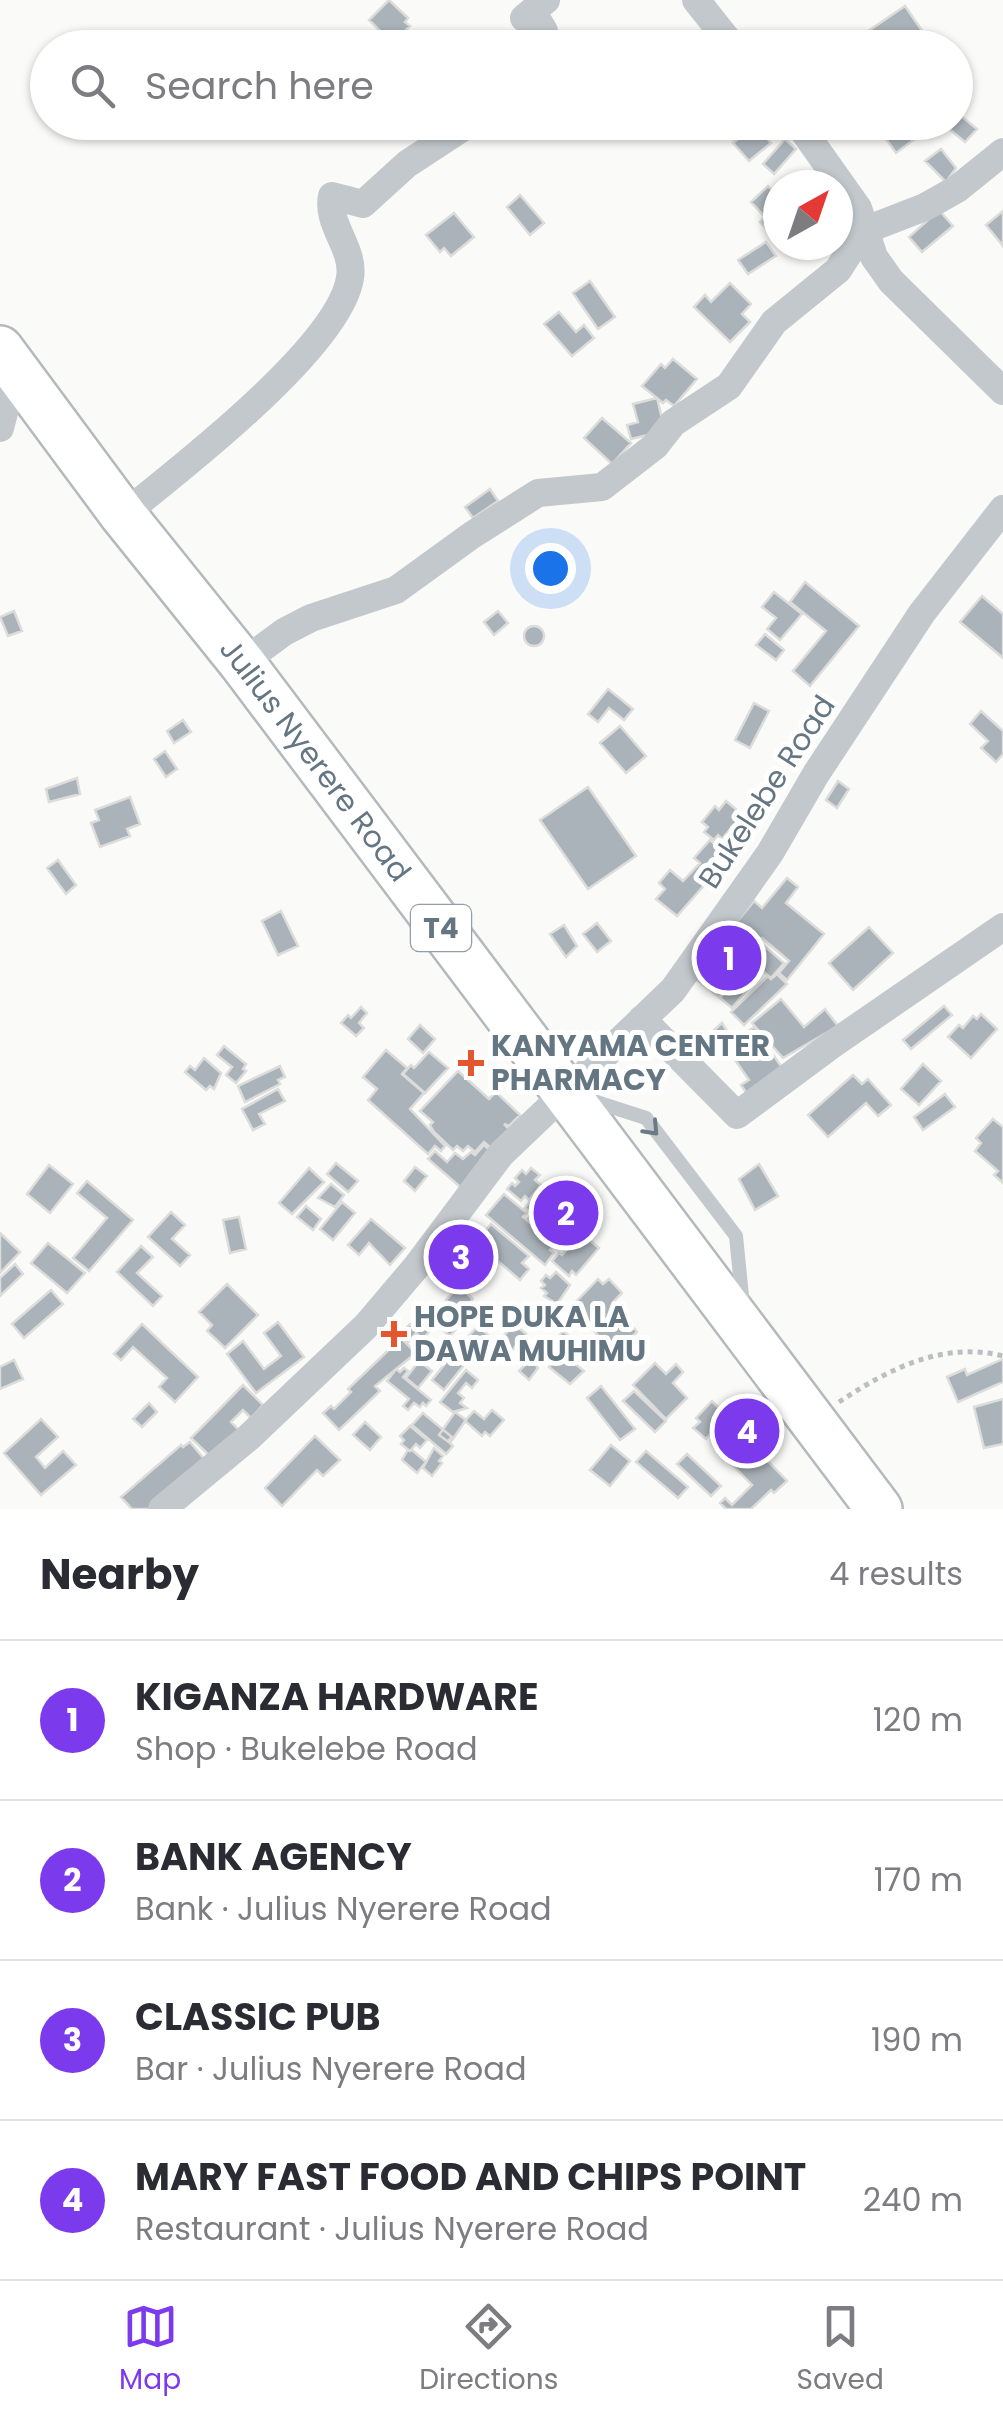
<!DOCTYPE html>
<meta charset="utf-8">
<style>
:root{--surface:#fff;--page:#f7f7f7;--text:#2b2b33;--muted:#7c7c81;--line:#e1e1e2;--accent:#7c3aed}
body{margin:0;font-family:Poppins,sans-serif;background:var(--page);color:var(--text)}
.compass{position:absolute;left:763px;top:170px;width:90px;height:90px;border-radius:50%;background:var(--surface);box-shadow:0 2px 8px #0004;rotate:40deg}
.you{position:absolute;left:550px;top:568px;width:35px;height:35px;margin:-25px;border:8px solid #fff;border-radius:50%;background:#1a73e8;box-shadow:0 0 0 15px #1a73e833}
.badge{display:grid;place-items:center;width:65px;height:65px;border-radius:50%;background:var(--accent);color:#fff;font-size:32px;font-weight:700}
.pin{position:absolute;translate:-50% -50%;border:5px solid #fff;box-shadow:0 2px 10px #0006}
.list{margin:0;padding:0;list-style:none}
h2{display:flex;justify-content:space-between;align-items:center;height:130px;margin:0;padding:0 40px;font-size:42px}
h2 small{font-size:32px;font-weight:400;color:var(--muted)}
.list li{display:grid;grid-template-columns:65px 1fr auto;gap:30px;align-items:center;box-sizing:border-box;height:160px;padding:0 40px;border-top:2px solid var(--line)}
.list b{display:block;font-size:38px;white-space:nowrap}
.list p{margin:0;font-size:32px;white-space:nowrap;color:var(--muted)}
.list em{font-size:32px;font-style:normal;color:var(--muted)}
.icon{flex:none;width:55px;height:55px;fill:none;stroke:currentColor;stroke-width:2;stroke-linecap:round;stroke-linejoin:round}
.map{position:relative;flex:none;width:1003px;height:1509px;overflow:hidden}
.search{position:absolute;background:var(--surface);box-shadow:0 2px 8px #0004;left:30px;right:30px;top:30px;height:110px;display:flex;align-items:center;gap:25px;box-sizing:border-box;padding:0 35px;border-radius:55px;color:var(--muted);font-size:38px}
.sheet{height:770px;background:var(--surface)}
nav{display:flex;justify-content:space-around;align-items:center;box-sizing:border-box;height:140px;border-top:2px solid var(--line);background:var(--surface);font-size:28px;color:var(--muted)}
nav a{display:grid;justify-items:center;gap:5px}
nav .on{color:var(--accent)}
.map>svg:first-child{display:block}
</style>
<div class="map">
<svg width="1003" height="1509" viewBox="0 0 1003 1509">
<rect width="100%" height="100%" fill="#fafaf8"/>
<path fill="#aab3b9" stroke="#dcdcda" stroke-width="2.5" d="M389 0 408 18 405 22 410 26 397 39 392 35 388 39 369 20Z
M905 6 934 48H901L894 37 879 48H861L868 41 864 34Z
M959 114 977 129 965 142 948 128Z
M874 122H911L920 135 896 153Z
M755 125 771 143 749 161 733 143Z
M785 139 796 149 774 174 763 164Z
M941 149 956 168 946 182 925 161Z
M768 186 778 197V233L774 237 760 222 765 217 751 202Z
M520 195 544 223 530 235 507 207Z
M939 210 953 226 922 252 909 237Z
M1003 211V246L986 225Z
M454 213 474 237 451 256 444 248 440 252 426 235Z
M766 242 776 256 748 274 738 260Z
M590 281 615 317 598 329 573 293Z
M730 283 751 304 742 314 750 322 730 342 694 307 705 295 711 302Z
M559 312 576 332 584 325 594 338 572 356 544 324Z
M673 359 697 379 674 406 666 400 663 403 642 386 661 364 665 368Z
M657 398 665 431 631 439 627 425 638 422 633 404Z
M602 418 631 443 612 464 584 438Z
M490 489 498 501 473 518 465 507Z
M805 582 859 626 810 686 793 671 826 631 790 602Z
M774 592 802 614 780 640 767 629 776 618 762 607Z
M982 596 1003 614V658L960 622Z
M14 611 22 631 8 636 0 617Z
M498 611 508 623 494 635 484 622Z
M524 636a10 10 0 1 1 20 0a10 10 0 1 1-20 0Z
M765 634 784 650 776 660 756 645Z
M608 689 633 709 624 720 609 708 598 722 588 714Z
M754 703 769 711 750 748 735 740Z
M981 711 1003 731V754L996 762 981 748 988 741 970 724Z
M183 720 191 732 174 743 167 731Z
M620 726 646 756 626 773 600 743Z
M165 751 177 769 166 777 154 759Z
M77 778 80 794 49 802 46 789Z
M838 781 849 789 837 808 826 800Z
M588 787 636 856 588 889 540 820Z
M130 797 140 824 127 829 130 836 100 847 91 823 99 820 95 810Z
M726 801 750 821 739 835 731 828 722 839 718 835 714 840 704 832 708 827 702 822 715 806 719 810Z
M710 840 729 857 677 916 656 899 665 889 659 883 670 870 683 881 700 863 694 858Z
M58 860 76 885 66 894 47 868Z
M787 878 798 887 786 903 824 934 787 980 779 973 789 961 762 938 754 946 732 928 754 901 762 908Z
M281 911 298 946 278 955 262 921Z
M597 923 611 941 597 952 583 934Z
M564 925 577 946 566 957 550 934Z
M869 927 893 953 853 990 829 963Z
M729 935 753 954 719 997 694 978Z
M761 943 784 963 771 978 758 967 764 960 754 951Z
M744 969 756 979 732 1008 720 998Z
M777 974 787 984 744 1025 731 1012 768 976 771 979Z
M781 999 804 1027 825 1009 838 1026 783 1058 752 1023Z
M944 1006 952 1015 911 1049 903 1040Z
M361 1007 367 1013 359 1023 364 1028 356 1036 341 1023 348 1015 351 1018Z
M981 1014 997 1029 971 1058 948 1037 959 1025 963 1028 973 1016 977 1019Z
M722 1023 731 1037 725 1043 721 1039 703 1055 695 1047Z
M420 1025 435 1039 423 1053 408 1039Z
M754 1027 785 1072 749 1097 741 1085 749 1080 726 1047Z
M224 1046 246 1064 243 1069 246 1071 236 1083 226 1075 232 1067 217 1055Z
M386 1050 407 1068 402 1074 424 1093 410 1109 445 1146 441 1151 435 1146 428 1154 368 1100 377 1089 363 1077Z
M429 1052 448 1068 425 1093 403 1074 411 1065 414 1068Z
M204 1058 221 1073 214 1089 210 1086 206 1090 185 1072 190 1066 195 1070Z
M923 1064 941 1081 919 1105 901 1089Z
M280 1066 285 1077 278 1080 280 1084 245 1102 238 1086Z
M458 1071 489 1099 496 1092 520 1115 509 1126 504 1124 513 1133 492 1149 484 1142 475 1152 468 1146 463 1151 457 1146 453 1150 434 1132 430 1125 433 1122 420 1111Z
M853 1075 862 1084 868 1079 891 1105 878 1116 866 1103 828 1137 808 1115Z
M278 1089 285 1101 259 1114 265 1124 253 1130 242 1109Z
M945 1094 955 1107 923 1130 914 1117Z
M993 1119 1003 1127V1183L994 1175 998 1171 975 1151 981 1143 976 1138Z
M484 1145 491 1151 465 1191 428 1159 435 1151 447 1162 455 1153 463 1159 471 1152 475 1155Z
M336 1163 358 1181 348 1192 327 1174Z
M759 1164 778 1196 755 1210 739 1179Z
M49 1165 73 1184 50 1213 27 1194Z
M415 1167 427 1176 415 1191 404 1181Z
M309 1168 324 1182 292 1214 279 1203Z
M531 1168 540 1175 535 1180 541 1185 529 1200 525 1196 521 1201 507 1189 512 1183 515 1186 519 1182 515 1178 522 1170 526 1174Z
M87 1181 133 1220 89 1271 73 1258 107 1218 77 1193Z
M331 1184 344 1195 335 1207 318 1198Z
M539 1191 580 1227 562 1247 528 1218 532 1213 525 1208Z
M504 1194 527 1213 523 1217 555 1244 550 1250 554 1253 545 1265 486 1215Z
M342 1202 355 1213 333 1240 320 1229Z
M306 1206 321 1219 313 1230 297 1217Z
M171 1212 185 1225 172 1239 190 1255 180 1266 148 1237Z
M239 1217 246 1249 230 1253 223 1220Z
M371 1219 405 1248 390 1265 369 1243 359 1255 348 1245Z
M491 1224 529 1256 522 1263 529 1269 520 1280 476 1242Z
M0 1233 20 1252 0 1273Z
M581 1233 599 1248 576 1275 572 1271 569 1276 552 1261 559 1253 562 1255Z
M48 1243 85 1273 67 1293 31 1263Z
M467 1244 474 1249 470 1253 475 1257 479 1252 485 1257 479 1265 483 1268 477 1276 463 1264 458 1270 451 1264Z
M141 1246 153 1257 137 1273 162 1296 153 1306 117 1272Z
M15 1264 23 1274 0 1296V1278Z
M556 1272 570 1285 557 1304 544 1296 547 1293 541 1288 545 1285 541 1281 546 1275 550 1278Z
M598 1279 603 1284 609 1279 622 1293 613 1302 637 1332 615 1353 571 1307Z
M227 1284 258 1315 225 1348 207 1331 212 1325 199 1312Z
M459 1286 473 1299 469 1304 470 1313 450 1336 439 1327 449 1316 443 1310 449 1303 446 1300Z
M51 1290 63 1304 24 1338 12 1324Z
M417 1314 433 1327 423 1339 416 1333 408 1342 392 1334 397 1329 402 1333 410 1324 414 1327 418 1322 414 1318Z
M278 1322 304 1357 256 1393 227 1354 243 1341 264 1369 281 1356 264 1333Z
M142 1324 198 1377 175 1402 159 1387 167 1378 133 1347 121 1360 114 1354Z
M514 1324 526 1334 503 1361 491 1351Z
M478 1326 488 1335 462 1364 451 1355Z
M563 1331 587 1351 579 1361 555 1341Z
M543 1337 553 1345 536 1365 538 1368 529 1380 519 1371 524 1366 518 1360 532 1344 535 1347Z
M401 1338 416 1353 375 1386 380 1391 339 1430 323 1413 331 1406 334 1409 351 1392 348 1389Z
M452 1355 464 1365 444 1390 432 1380Z
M566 1356 584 1371 570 1384 549 1367 557 1357 562 1360Z
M1003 1359V1382L958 1402 947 1377 965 1369 967 1375Z
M14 1360 23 1379 0 1389V1367Z
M419 1361 432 1371 418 1388 406 1378Z
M655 1363 666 1374 676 1364 683 1372 673 1383 687 1398 666 1419 633 1385Z
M404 1368 408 1371 403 1377 431 1400 426 1406 423 1403 420 1407 414 1403 408 1410 403 1406 409 1399 387 1381 396 1369 400 1372Z
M466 1370 478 1380 472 1388 466 1383 458 1393 464 1398 460 1403 467 1408 453 1412 440 1402Z
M243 1385 263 1405 251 1418 243 1410 231 1422 241 1432 214 1460 191 1438Z
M601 1386 635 1429 620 1440 587 1398Z
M634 1391 666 1421 655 1432 623 1401Z
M1003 1399V1444L984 1448 974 1407Z
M712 1401 730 1419 713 1437 710 1434 706 1439 693 1428 700 1422 696 1418Z
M149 1403 157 1412 142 1427 133 1419Z
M492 1410 504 1420 490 1436 485 1432 482 1436 465 1421 474 1411 484 1419Z
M455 1412 466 1420 450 1443 439 1435Z
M423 1413 452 1437 448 1441 453 1446 446 1454 412 1425Z
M41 1419 58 1437 36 1457 45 1468 63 1451 76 1465 41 1495 4 1453Z
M365 1422 381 1437 370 1450 353 1435Z
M410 1426 427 1440 420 1448 416 1444 410 1451 401 1444 404 1440 400 1436Z
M725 1433 755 1464 763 1456 787 1481 774 1493 771 1490 751 1509H726L720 1503 725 1498 732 1505 752 1485 713 1445Z
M315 1436 340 1460 323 1476 317 1470 282 1506 265 1488Z
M190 1442 205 1460 149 1509H132L121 1497 181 1445 183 1447Z
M611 1445 630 1461 610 1486 590 1470Z
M434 1448 443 1456 439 1461 442 1463 432 1476 423 1468Z
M412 1450 426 1462 417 1473 402 1460 407 1451Z
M646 1451 688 1487 678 1498 636 1462Z
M687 1454 721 1486 711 1496 677 1464Z"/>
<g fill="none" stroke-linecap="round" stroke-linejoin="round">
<g stroke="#b4b9bd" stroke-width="50">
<g id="trunk">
<path id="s1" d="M0 349 123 515 242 663 879 1509"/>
</g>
</g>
<path stroke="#bbbfc2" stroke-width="5" stroke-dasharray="5 5" stroke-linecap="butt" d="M839 1402C889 1369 942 1341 1003 1356"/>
<path stroke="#c3c8cc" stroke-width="14" d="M584 1098 646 1118 736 1236 743 1306"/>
<path stroke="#c3c8cc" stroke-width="28" d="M696 0 734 48
M543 48 544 31 538 21 524 18 546 0
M797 122 858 208 874 257 891 281 1003 391
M0 428 7 401 22 378
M123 515C179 470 339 347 350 278 355 248 326 225 332 196L363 204 407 164 471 122
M242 663 284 632 311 618 396 590 472 535 538 493 602 487 655 446 673 423 729 386 774 322 838 270 863 231 925 207 957 189 1003 152
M642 1019 737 1115 833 1044 1003 927
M162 1509 248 1438 366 1326 417 1266 501 1154 673 990 770 853 816 774 922 613 1003 509"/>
<use href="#trunk" stroke="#fff" stroke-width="45"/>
</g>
<defs><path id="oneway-chevron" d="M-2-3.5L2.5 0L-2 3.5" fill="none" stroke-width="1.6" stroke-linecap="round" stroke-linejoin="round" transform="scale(2.5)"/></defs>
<use stroke="#6a7a87" href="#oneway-chevron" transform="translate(652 1129) rotate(47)"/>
<g fill="#e4572e" stroke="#fff" stroke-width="4">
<path d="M466 1048h10v10h10v10h-10v10h-10v-10h-10v-10h10z"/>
<path d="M389 1319h10v10h10v10h-10v10h-10v-10h-10v-10h10z"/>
</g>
<g text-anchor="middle" stroke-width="10" stroke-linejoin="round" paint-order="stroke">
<rect fill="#fff" stroke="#939fa8" stroke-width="2.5" x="411" y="905" width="60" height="46" rx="8"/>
<g font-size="28" font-weight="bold" fill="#657683">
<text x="441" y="938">T4</text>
</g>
<g font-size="30" fill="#657683" stroke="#fff">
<text dy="10" stroke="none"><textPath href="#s1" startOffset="518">Julius Nyerere Road</textPath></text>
<text transform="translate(767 792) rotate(-57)" y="10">Bukelebe Road</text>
</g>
<g font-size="30" font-weight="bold" fill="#657683" stroke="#fff" text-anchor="start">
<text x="491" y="1056">KANYAMA CENTER<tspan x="491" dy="34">PHARMACY</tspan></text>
<text x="414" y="1327">HOPE DUKA LA<tspan x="414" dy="34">DAWA MUHIMU</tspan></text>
</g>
</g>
</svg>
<svg class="compass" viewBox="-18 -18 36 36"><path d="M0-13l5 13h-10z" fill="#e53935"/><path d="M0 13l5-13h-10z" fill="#7c7c81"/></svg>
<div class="you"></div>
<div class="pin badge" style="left:729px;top:958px">1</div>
<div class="pin badge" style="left:566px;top:1213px">2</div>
<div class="pin badge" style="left:461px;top:1257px">3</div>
<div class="pin badge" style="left:747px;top:1431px">4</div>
<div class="search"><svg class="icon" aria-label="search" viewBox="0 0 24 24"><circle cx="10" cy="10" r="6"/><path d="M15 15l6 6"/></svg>Search here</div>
</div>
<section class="sheet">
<h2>Nearby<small>4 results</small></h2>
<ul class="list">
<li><span class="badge">1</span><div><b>KIGANZA HARDWARE</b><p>Shop · Bukelebe Road</p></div><em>120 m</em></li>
<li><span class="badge">2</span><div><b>BANK AGENCY</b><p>Bank · Julius Nyerere Road</p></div><em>170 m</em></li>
<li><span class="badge">3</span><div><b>CLASSIC PUB</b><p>Bar · Julius Nyerere Road</p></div><em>190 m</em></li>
<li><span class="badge">4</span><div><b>MARY FAST FOOD AND CHIPS POINT</b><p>Restaurant · Julius Nyerere Road</p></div><em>240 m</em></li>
</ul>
</section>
<nav>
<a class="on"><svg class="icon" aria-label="map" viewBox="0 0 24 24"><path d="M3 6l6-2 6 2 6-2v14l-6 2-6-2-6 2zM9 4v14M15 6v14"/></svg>Map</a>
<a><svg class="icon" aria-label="directions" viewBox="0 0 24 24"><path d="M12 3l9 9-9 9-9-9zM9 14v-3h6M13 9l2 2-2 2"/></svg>Directions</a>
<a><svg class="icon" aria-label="saved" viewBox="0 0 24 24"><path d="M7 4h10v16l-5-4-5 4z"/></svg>Saved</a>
</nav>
